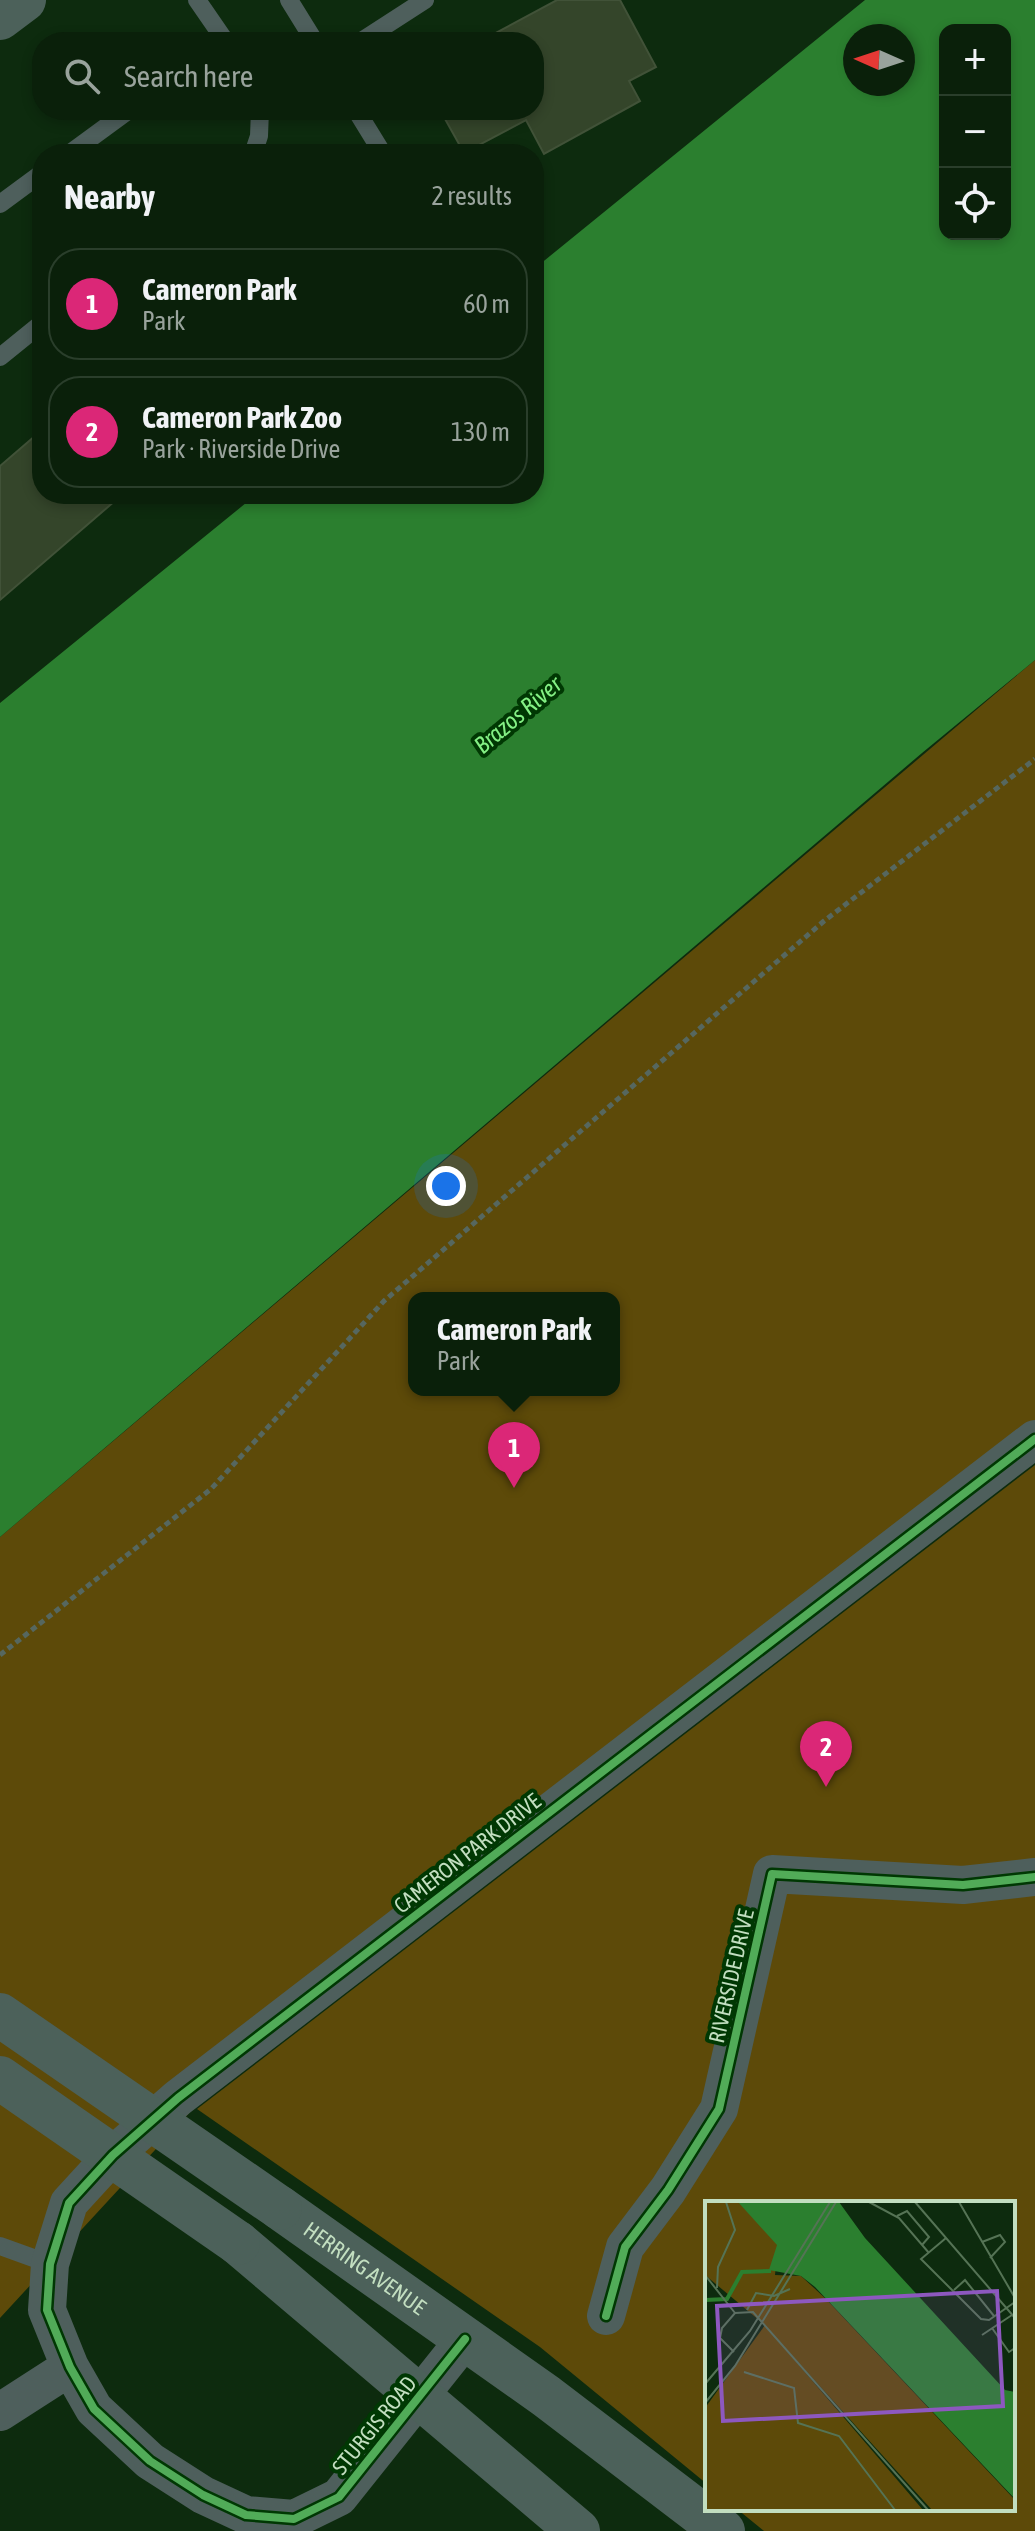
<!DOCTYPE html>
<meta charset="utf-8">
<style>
:root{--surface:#0a200a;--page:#132813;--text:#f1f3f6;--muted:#99a39c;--line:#2a3e2b;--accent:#db2777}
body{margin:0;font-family:"Asap Condensed",sans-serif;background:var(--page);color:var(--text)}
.controls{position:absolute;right:24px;top:24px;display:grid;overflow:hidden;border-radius:16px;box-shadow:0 4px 12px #0003}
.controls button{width:72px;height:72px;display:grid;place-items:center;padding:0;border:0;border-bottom:2px solid var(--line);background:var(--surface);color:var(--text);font:40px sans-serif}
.compass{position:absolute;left:843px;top:24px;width:72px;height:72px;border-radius:50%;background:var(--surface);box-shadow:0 4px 12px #0003;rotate:273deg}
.you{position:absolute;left:446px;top:1186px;width:28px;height:28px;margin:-20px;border:6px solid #fff;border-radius:50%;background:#1a73e8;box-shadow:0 0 0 12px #1a73e833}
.badge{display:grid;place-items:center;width:52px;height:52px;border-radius:50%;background:var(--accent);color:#fff;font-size:26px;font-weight:700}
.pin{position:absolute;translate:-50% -66px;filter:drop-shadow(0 2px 4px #0008)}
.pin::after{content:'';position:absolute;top:42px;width:28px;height:24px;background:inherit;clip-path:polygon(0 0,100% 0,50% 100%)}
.popup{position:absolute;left:408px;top:1292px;width:212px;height:104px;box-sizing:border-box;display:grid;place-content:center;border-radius:16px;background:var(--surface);filter:drop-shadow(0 2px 6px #0005);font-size:26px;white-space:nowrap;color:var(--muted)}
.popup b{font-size:30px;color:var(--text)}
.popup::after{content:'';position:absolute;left:50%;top:100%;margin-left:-16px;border:16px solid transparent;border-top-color:var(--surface)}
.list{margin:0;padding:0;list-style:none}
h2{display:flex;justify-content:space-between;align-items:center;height:104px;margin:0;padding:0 32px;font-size:34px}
h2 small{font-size:26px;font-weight:400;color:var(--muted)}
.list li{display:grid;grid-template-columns:52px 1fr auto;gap:24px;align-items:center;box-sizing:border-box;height:112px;margin:0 16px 16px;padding:0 16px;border:2px solid var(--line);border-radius:32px}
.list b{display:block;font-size:30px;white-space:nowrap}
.list p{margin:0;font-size:26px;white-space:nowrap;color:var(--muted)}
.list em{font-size:26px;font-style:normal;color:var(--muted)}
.icon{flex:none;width:44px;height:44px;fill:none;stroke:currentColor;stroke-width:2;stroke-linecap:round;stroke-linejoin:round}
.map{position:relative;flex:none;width:1035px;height:2531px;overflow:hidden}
.search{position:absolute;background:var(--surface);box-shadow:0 4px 12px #0003;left:32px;top:32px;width:512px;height:88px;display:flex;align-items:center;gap:20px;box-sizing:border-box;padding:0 28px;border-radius:32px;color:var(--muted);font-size:30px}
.panel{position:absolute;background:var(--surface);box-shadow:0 4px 12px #0003;left:32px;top:144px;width:512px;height:360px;border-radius:32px}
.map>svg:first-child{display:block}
</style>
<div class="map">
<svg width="1035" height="2531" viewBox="0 0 1035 2531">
<rect width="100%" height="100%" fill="#0d2b0e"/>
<path fill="#5d4a09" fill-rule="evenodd" d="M1035 660V1438L262 2034 0 2318V1537ZM414 1298H614V1390H414Z
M1035 1465V2531H764L737 2509H1013V2203H707V2484L540 2347 197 2109Z"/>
<path fill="#2b7f2f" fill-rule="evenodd" d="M865 0H1035V660L922 753 0 1537V703L257 494H534V269ZM945 30H1005V234H945ZM855 36H903V84H855Z"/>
<path fill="#34452a" stroke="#415238" stroke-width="2" d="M557 0H620L656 67 629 81 640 101 544 154 526 120 464 153 440 110H534V42H479Z
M42 430V494H123L0 600V466Z"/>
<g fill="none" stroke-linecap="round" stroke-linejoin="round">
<path stroke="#56675f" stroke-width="5" stroke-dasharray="6 4" stroke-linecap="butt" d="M0 1655 211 1489 384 1301 824 921 1035 759"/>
<path stroke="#4e5f5c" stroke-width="18" d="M197 0 226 42
M289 0 315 42
M360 42 425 0
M356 110 383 154
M69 154 129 110
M253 154 259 136 260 110
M0 204 42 173
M0 357 42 323
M0 2246 50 2264"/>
<path stroke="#4e5f5c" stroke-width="38" d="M606 2316 625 2247 668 2190 719 2109 772 1874 963 1885 1035 1877
M465 2339 339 2497 294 2519 246 2515 203 2495 150 2461 94 2409 70 2367 47 2310 50 2264 69 2203 113 2155 178 2098 1035 1439
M0 2412 70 2367"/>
<g stroke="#4c615a" stroke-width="44">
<path d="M0 18 24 0"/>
<path id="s1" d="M280 2208 546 2396 723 2531"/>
<path d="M238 2243 578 2531"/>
</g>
<path stroke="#4c615a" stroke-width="44" d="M0 2015 280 2208
M0 2078 238 2243"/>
<g stroke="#003803" stroke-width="13">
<path id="cycleway" d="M606 2316 625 2247 668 2190 719 2109 772 1874 963 1885 1035 1877
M465 2339 339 2497 294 2519 246 2515 203 2495 150 2461 94 2409 70 2367 47 2310 50 2264 69 2203 113 2155 178 2098 1035 1439"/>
</g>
<use href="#cycleway" stroke="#51ab58" stroke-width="8"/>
</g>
<g text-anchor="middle" stroke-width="8" stroke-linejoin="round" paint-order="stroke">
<g font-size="22" fill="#c2dec0" stroke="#003803">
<text transform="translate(467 1853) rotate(-38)" y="8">CAMERON PARK DRIVE</text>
<text transform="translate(731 1976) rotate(-77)" y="8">RIVERSIDE DRIVE</text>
<text dy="8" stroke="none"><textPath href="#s1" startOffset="104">HERRING AVENUE</textPath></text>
<text transform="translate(374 2425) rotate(-51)" y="8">STURGIS ROAD</text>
</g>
<g font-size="24" font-style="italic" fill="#83f084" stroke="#003803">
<text transform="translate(518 715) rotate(-40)" y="8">Brazos River</text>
</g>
</g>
<g transform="translate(705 2201)">
<rect width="310" height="310" fill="#0d2b0e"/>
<path d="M0 1H34L73 44 70 74 96 75 121 98 310 299V309H227L63 128 218 309H0V207L60 124 0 74Z" fill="#5d4a09"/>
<path d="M33 1H134L160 37 300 189 310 191V298L110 86 96 75 64 69 72 44Z" fill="#2b7f2f"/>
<path fill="none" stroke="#2b7f2f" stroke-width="4" d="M0 99 22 98 37 71 66 70"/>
<path fill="none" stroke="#557355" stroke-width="2" d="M164 1 194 17 224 52M210 1 310 117M254 1 310 97M192 15 202 10 224 36 217 44M241 37 216 58 276 118 284 119 310 101M277 41 295 34 300 41 285 57M0 74 30 112M12 87 13 66 30 29 21 1M249 89 260 79 289 115M42 109 51 92 69 95 85 88M287 127 304 151 310 147M277 134 307 114M29 151 15 137 17 127 30 112 48 111 223 309M39 171 89 187 93 222 134 235 190 309M0 183 45 130 125 1M0 202 30 165 131 1"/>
<path fill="#8d58bf" fill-opacity="0.15" stroke="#8d58bf" stroke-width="4" d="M292 90 298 205 18 220 12 105Z"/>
<rect width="310" height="310" fill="none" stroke="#c2dec0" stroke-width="4"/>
</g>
</svg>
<div class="controls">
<button>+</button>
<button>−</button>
<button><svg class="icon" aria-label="locate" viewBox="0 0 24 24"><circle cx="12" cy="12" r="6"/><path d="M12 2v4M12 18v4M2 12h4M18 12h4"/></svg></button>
</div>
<svg class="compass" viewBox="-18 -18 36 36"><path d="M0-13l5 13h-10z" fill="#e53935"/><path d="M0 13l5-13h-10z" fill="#99a39c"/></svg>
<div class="you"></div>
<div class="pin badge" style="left:514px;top:1488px">1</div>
<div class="popup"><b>Cameron Park</b>Park</div>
<div class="pin badge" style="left:826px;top:1787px">2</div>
<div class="search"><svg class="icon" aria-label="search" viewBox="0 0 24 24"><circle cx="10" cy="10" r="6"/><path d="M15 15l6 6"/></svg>Search here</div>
<section class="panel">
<h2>Nearby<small>2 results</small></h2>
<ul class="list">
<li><span class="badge">1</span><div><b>Cameron Park</b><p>Park</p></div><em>60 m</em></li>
<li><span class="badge">2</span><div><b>Cameron Park Zoo</b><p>Park · Riverside Drive</p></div><em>130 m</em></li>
</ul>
</section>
</div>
